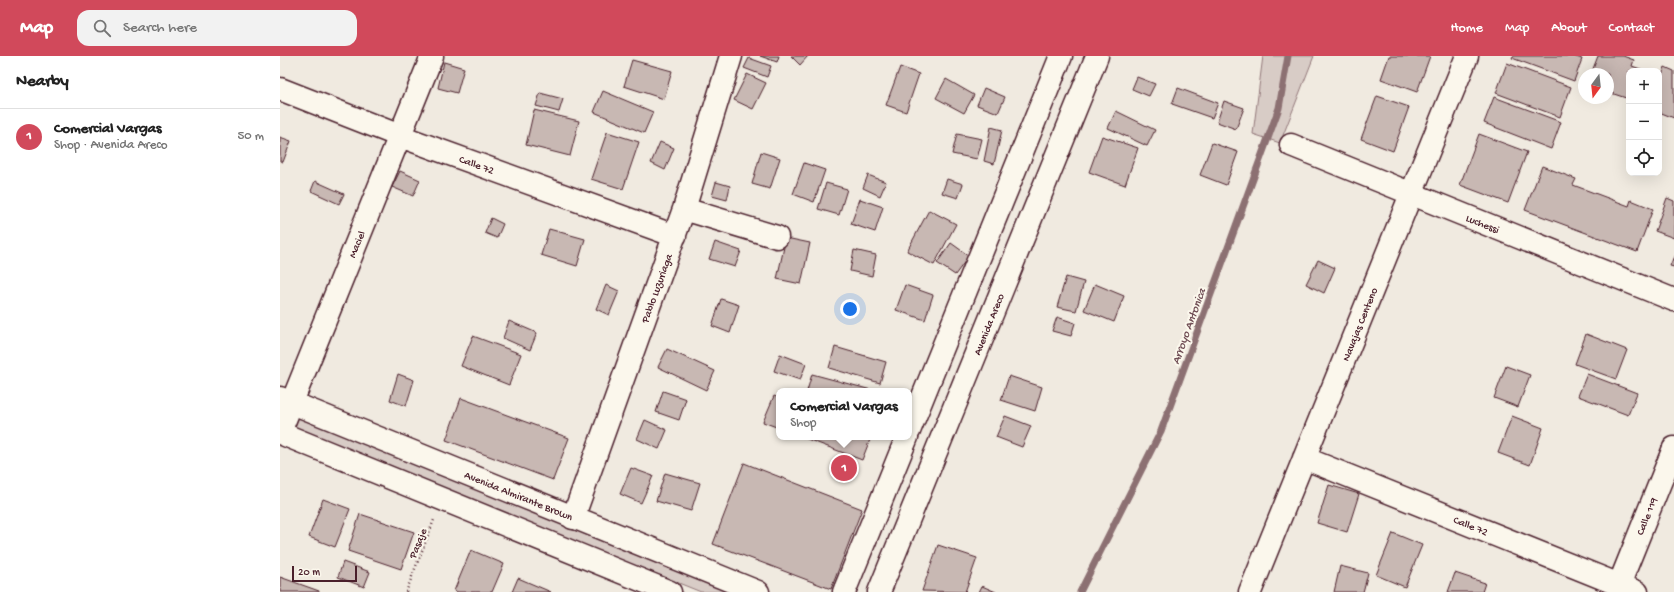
<!DOCTYPE html>
<meta charset="utf-8">
<style>
:root{--surface:#fff;--page:#f2f2f2;--text:#222;--muted:#767676;--line:#e0e0e0;--accent:#d1495b}
body{margin:0;font-family:"Gochi Hand",sans-serif;background:var(--page);color:var(--text)}
.controls{position:absolute;right:12px;top:12px;display:grid;overflow:hidden;border-radius:8px;box-shadow:0 4px 16px #0002}
.controls button{width:36px;height:36px;display:grid;place-items:center;padding:0;border:0;border-bottom:1px solid var(--line);background:var(--surface);color:var(--text);font:20px sans-serif}
.compass{position:absolute;left:1298px;top:12px;width:36px;height:36px;border-radius:50%;background:var(--surface);box-shadow:0 4px 16px #0002;rotate:195deg}
.scale{position:absolute;left:12px;bottom:10px;width:65px;box-sizing:border-box;padding-left:4px;border:2px solid #4a1f2b;border-top:0;font-size:11px;line-height:14px;white-space:nowrap;color:#4a1f2b;-webkit-text-stroke:3px #fbf7ec;paint-order:stroke}
.you{position:absolute;left:570px;top:253px;width:14px;height:14px;margin:-10px;border:3px solid #fff;border-radius:50%;background:#1a73e8;box-shadow:0 0 0 6px #1a73e833}
.badge{display:grid;place-items:center;width:26px;height:26px;border-radius:50%;background:var(--accent);color:#fff;font-size:13px;font-weight:700}
.pin{position:absolute;translate:-50% -50%;border:2px solid #fff;box-shadow:0 1px 4px #0006}
.popup{position:absolute;left:496px;top:332px;width:136px;height:52px;box-sizing:border-box;display:grid;place-content:center;border-radius:8px;background:var(--surface);filter:drop-shadow(0 1px 3px #0005);font-size:13px;white-space:nowrap;color:var(--muted)}
.popup b{font-size:15px;color:var(--text)}
.popup::after{content:'';position:absolute;left:50%;top:100%;margin-left:-8px;border:8px solid transparent;border-top-color:var(--surface)}
.list{margin:0;padding:0;list-style:none}
h2{display:flex;justify-content:space-between;align-items:center;height:52px;margin:0;padding:0 16px;font-size:17px}
h2 small{font-size:13px;font-weight:400;color:var(--muted)}
.list li{display:grid;grid-template-columns:26px 1fr auto;gap:12px;align-items:center;box-sizing:border-box;height:56px;padding:0 16px;border-top:1px solid var(--line)}
.list b{display:block;font-size:15px;white-space:nowrap}
.list p{margin:0;font-size:13px;white-space:nowrap;color:var(--muted)}
.list em{font-size:13px;font-style:normal;color:var(--muted)}
.icon{flex:none;width:22px;height:22px;fill:none;stroke:currentColor;stroke-width:2;stroke-linecap:round;stroke-linejoin:round}
.map{position:relative;flex:none;width:1394px;height:536px;overflow:hidden}
header{display:flex;align-items:center;gap:24px;box-sizing:border-box;height:56px;padding:0 20px;background:var(--accent);color:#fff}
header strong{font-size:19px}
nav{display:flex;gap:22px;margin-inline-start:auto;font-size:14px}
.search{width:280px;height:36px;background:var(--page);display:flex;align-items:center;gap:10px;box-sizing:border-box;padding:0 14px;border-radius:12px;color:var(--muted);font-size:15px}
main{display:flex}
aside{flex:1;background:var(--surface)}
.map>svg:first-child{display:block}
</style>
<header>
<strong>Map</strong>
<div class="search"><svg class="icon" aria-label="search" viewBox="0 0 24 24"><circle cx="10" cy="10" r="6"/><path d="M15 15l6 6"/></svg>Search here</div>
<nav><a>Home</a><a>Map</a><a>About</a><a>Contact</a></nav>
</header>
<main>
<aside>
<h2>Nearby<small></small></h2>
<ul class="list">
<li><span class="badge">1</span><div><b>Comercial Vargas</b><p>Shop · Avenida Areco</p></div><em>50 m</em></li>
</ul>
</aside>
<div class="map">
<svg width="1394" height="536" viewBox="0 0 1394 536">
<rect width="100%" height="100%" fill="#f0eae0"/>
<filter id="ink" filterUnits="userSpaceOnUse"><feTurbulence type="fractalNoise" baseFrequency=".025" numOctaves="2"/><feDisplacementMap in="SourceGraphic" scale="8" xChannelSelector="R" yChannelSelector="G"/><feConvolveMatrix kernelMatrix="1 2 1 2 8 2 1 2 1" color-interpolation-filters="sRGB"/></filter>
<g filter="url(#ink)">
<path fill="#d8ccc6" stroke="#917678" d="M983 0H1034L1000 87 973 78Z
M0 352 456 536H421L0 366Z"/>
<g fill="none" stroke-linecap="round" stroke-linejoin="round">
<path stroke="#8c6f72" stroke-width="7" d="M800 536 881 375 999 52 1008 0"/>
</g>
<path fill="#c8b8b3" stroke="#4a1f2b" d="M480 0H499L497 6Z
M511 0H528L520 9Z
M1109 0H1150L1137 36 1101 23Z
M1233 0H1293L1302 3 1294 25 1232 2Z
M1318 0H1343L1354 4 1352 10 1366 15H1349V43L1328 36V18H1311Z
M469 2 491 10 487 21 464 12Z
M352 4 392 15 384 43 344 30Z
M164 6 184 12 177 37 158 32Z
M1227 7 1291 31 1280 61 1216 37Z
M620 11 639 18 626 56 606 49Z
M1385 11 1394 15V62L1379 56V27Z
M467 18 486 27 473 53 454 44Z
M857 21 875 28 869 40 852 33Z
M666 23 694 39 684 57 656 42Z
M704 32 725 41 718 57 697 49Z
M898 32 938 47 932 62 892 48Z
M323 35 373 56 364 77 314 56Z
M260 37 283 43 279 56 256 50Z
M1097 40 1129 51 1113 95 1081 83Z
M1214 41 1281 66 1271 93 1204 67Z
M944 45 964 52 956 73 937 66Z
M254 54 299 65 290 100 246 89Z
M836 55 875 74 867 90 828 72Z
M711 71 722 74 714 108 704 105Z
M327 76 359 86 343 133 311 123Z
M677 78 702 83 697 103 672 98Z
M1199 78 1247 96 1228 147 1180 129Z
M822 80 858 92 845 129 809 116Z
M0 81 11 85 3 106 0 105Z
M380 86 394 92 385 114 371 107Z
M932 87 958 96 946 129 920 119Z
M481 96 500 102 490 133 472 128Z
M524 107 545 114 534 146 513 138Z
M1262 110 1296 123 1293 129 1349 150 1351 144 1373 153 1357 196 1245 154Z
M120 115 140 124 133 140 112 131Z
M588 119 606 126 600 140 583 132Z
M667 123 683 128 678 142 662 137Z
M35 125 64 138 59 148 31 135Z
M436 126 450 130 447 144 432 140Z
M546 127 567 133 559 159 538 153Z
M1387 142 1394 145V182L1375 175Z
M580 143 603 151 595 176 571 168Z
M649 154 676 168 654 209 627 195Z
M211 162 223 168 217 182 205 177Z
M269 173 305 183 297 210 261 199Z
M506 182 530 187 521 228 497 223Z
M435 186 461 195 455 211 429 203Z
M671 187 689 200 675 219 657 207Z
M574 194 596 199 592 220 570 215Z
M1394 200V211L1390 210Z
M1038 204 1055 212 1044 237 1026 228Z
M786 221 804 226 796 255 777 251Z
M815 228 844 240 834 266 804 254Z
M326 229 339 235 329 259 316 253Z
M625 229 653 239 645 264 616 254Z
M441 243 459 249 450 277 432 270Z
M777 261 795 267 791 280 772 275Z
M229 265 257 277 250 294 223 282Z
M1306 278 1347 294 1336 323 1295 308Z
M193 280 241 298 229 329 181 310Z
M555 291 606 306 600 327 549 312Z
M387 293 435 315 426 334 378 311Z
M500 298 526 308 520 324 494 315Z
M1226 310 1250 319 1238 351 1214 342Z
M118 318 134 324 126 350 110 344Z
M532 318 595 335H527Z
M1307 318 1357 337 1348 359 1298 340Z
M729 320 762 331 755 355 721 344Z
M383 335 406 343 399 364 376 356Z
M494 340 499 342V372L483 366Z
M181 342 289 382 273 424 166 384Z
M725 360 751 370 742 391 716 381Z
M1232 360 1263 372 1250 409 1218 397Z
M365 364 387 374 379 393 357 383Z
M522 381H591L582 404Z
M464 407 582 453 551 533 433 488Z
M351 412 373 420 361 447 340 438Z
M385 417 420 427 411 455 376 445Z
M1049 429 1079 438 1067 476 1037 467Z
M43 443 70 453 55 491 29 481Z
M80 458 134 476 121 513 68 495Z
M1113 477 1142 489 1125 531 1096 519Z
M658 489 697 502 685 536 642 535Z
M191 494 224 508 212 536H178L174 535Z
M63 506 90 516 84 531 58 521Z
M1060 510 1088 517 1083 536H1054Z
M1175 517 1205 527 1202 536H1168Z
M0 521 39 535V536H0Z
M238 522 271 536H232Z
M702 530 716 536H699Z"/>
<g fill="none" stroke-linecap="round" stroke-linejoin="round">
<g stroke="#4a1f2b" stroke-width="25">
<path id="minor" d="M0 33 120 80 395 180
M1011 89 1394 244
M404 153 497 181
M0 376 152 0
M1024 402 1357 536
M293 462 404 153 451 0
M1339 529 1394 392
M970 536 1187 0"/>
</g>
<g stroke="#4a1f2b" stroke-width="25">
<path id="secondary" d="M0 342 478 536
M629 375 781 0
M0 377 390 536
M564 536 627 381
M599 536 817 0"/>
</g>
<path stroke="#4a1f2b" stroke-width="2.5" stroke-dasharray="1 3" stroke-linecap="butt" d="M126 536 154 464"/>
<use href="#minor" stroke="#fbf7ec" stroke-width="22"/>
<use href="#secondary" stroke="#fbf7ec" stroke-width="22"/>
</g>
</g>
<g text-anchor="middle" stroke-width="4" stroke-linejoin="round" paint-order="stroke">
<g font-size="11" fill="#4a1f2b" stroke="#fbf7ec">
<text transform="translate(197 108) rotate(20)" y="4">Calle 72</text>
<text transform="translate(1203 167) rotate(22)" y="4">Luchessi</text>
<text transform="translate(76 188) rotate(-68)" y="4">Maciel</text>
<text transform="translate(376 232) rotate(-70)" y="4">Pablo Luzuriaga</text>
<text transform="translate(708 268) rotate(-68)" y="4">Avenida Areco</text>
<text transform="translate(1079 268) rotate(-68)" y="4">Navajas Centeno</text>
<text transform="translate(239 439) rotate(22)" y="4">Avenida Almirante Brown</text>
<text transform="translate(1366 460) rotate(-68)" y="4">Calle 119</text>
<text transform="translate(1191 469) rotate(22)" y="4">Calle 72</text>
<text transform="translate(137 487) rotate(-68)" y="4">Pasaje</text>
</g>
<g font-size="12" font-style="italic" fill="#704e55" stroke="#fbf7ec">
<text transform="translate(908 270) rotate(-70)" y="4">Arroyo Antonica</text>
</g>
</g>
</svg>
<div class="controls">
<button>+</button>
<button>−</button>
<button><svg class="icon" aria-label="locate" viewBox="0 0 24 24"><circle cx="12" cy="12" r="6"/><path d="M12 2v4M12 18v4M2 12h4M18 12h4"/></svg></button>
</div>
<svg class="compass" viewBox="-18 -18 36 36"><path d="M0-13l5 13h-10z" fill="#e53935"/><path d="M0 13l5-13h-10z" fill="#767676"/></svg>
<div class="scale">20 m</div>
<div class="you"></div>
<div class="pin badge" style="left:564px;top:412px">1</div>
<div class="popup"><b>Comercial Vargas</b>Shop</div>
</div>
</main>
